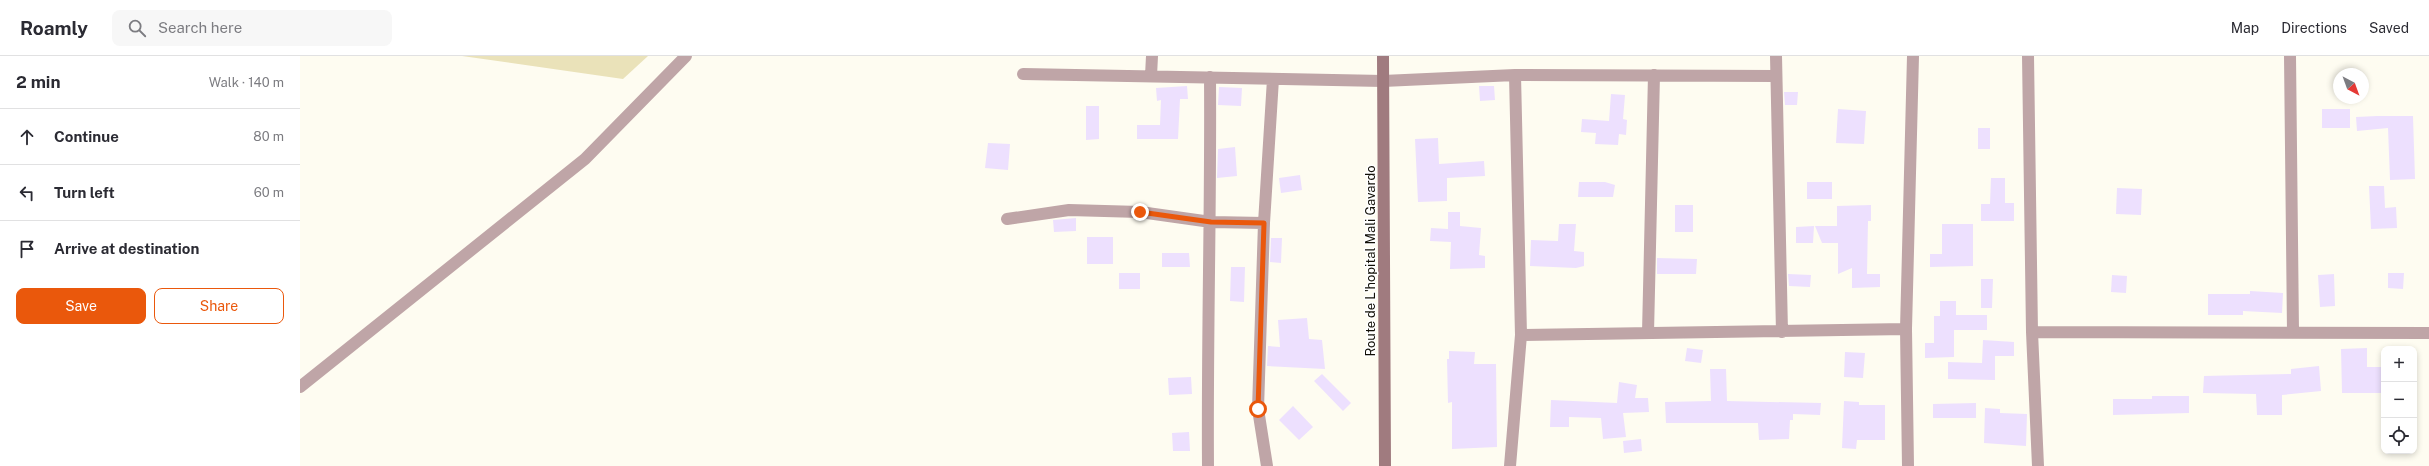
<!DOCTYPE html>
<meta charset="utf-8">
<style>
:root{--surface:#fff;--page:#f7f7f7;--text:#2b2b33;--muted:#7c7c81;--line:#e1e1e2;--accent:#ea580c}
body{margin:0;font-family:"Public Sans",sans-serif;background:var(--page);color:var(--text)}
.controls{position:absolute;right:12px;bottom:12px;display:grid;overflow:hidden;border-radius:8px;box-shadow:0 2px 6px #0003}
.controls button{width:36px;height:36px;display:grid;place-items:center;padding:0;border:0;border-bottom:1px solid var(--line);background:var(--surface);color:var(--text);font:20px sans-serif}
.compass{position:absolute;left:2033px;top:12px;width:36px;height:36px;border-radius:50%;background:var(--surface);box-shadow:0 2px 6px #0003;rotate:139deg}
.stop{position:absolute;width:12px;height:12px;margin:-9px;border:3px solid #ea580c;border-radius:50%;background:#fff}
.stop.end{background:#ea580c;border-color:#fff;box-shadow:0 1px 4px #0008}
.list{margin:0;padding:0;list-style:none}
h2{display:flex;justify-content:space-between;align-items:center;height:52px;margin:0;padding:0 16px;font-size:17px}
h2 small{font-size:13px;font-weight:400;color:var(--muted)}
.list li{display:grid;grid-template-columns:26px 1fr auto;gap:12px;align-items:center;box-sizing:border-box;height:56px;padding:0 16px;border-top:1px solid var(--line)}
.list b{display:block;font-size:15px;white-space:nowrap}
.list em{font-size:13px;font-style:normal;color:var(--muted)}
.actions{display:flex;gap:8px;padding:12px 16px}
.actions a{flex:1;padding:9px 0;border:1px solid var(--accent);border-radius:8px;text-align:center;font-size:14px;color:var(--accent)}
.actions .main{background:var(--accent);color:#fff}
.icon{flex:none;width:22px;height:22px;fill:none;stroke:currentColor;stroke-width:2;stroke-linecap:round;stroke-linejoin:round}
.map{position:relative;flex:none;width:2129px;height:410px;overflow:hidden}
header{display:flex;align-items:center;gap:24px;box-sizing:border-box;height:56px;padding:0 20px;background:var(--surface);border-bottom:1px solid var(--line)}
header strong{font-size:19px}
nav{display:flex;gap:22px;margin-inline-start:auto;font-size:14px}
.search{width:280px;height:36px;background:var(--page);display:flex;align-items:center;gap:10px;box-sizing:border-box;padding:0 14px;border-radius:8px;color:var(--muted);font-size:15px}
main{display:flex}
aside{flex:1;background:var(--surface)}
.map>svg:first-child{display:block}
</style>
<header>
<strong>Roamly</strong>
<div class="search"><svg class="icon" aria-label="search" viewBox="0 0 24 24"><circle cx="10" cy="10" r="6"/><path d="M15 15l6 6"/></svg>Search here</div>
<nav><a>Map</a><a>Directions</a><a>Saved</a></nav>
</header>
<main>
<aside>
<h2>2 min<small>Walk · 140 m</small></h2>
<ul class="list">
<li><svg class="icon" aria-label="ahead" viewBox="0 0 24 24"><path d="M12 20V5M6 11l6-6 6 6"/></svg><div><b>Continue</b></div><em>80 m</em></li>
<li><svg class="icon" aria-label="left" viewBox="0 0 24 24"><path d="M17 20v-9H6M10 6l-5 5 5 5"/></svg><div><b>Turn left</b></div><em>60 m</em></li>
<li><svg class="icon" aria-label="arrive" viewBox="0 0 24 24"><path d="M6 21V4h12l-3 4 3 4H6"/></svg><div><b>Arrive at destination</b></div></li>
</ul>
<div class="actions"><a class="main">Save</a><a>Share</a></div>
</aside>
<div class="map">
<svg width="2129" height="410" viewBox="0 0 2129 410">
<rect width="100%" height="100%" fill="#fefcf1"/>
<path fill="#eae2b9" d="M162 0H348L323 23Z"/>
<path fill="#ede0fe" d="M887 30 888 43H880L878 83H837V69H860L861 44 857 45 856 32Z
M1179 30H1194L1195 44 1180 45Z
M919 31 942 32 941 50 918 49Z
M1484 36H1498L1497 49H1485Z
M1311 38 1325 39 1323 63 1327 64 1326 79 1319 78 1318 89 1295 88 1296 77 1281 76 1282 63 1309 65Z
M786 50H799V83L786 84Z
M1538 53 1566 55 1564 88 1536 87Z
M2022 53H2050V72H2022Z
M2077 60H2113L2115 123 2090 124 2088 72 2057 75 2056 61Z
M1678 72H1690V93H1678Z
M1138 82 1139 108 1184 105 1185 120 1147 122V145L1118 146 1115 83Z
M688 87 710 88 708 114 685 112Z
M935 91 937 120 917 122 918 93Z
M1000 119 1002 134 981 137 979 122Z
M1691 122H1705V147H1714V165H1681V148H1690Z
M1279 126H1305L1315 129 1313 141H1278Z
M1507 126H1532V143H1507Z
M2069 130H2084L2085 152 2096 151 2097 172 2071 173Z
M1817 132 1842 133 1841 159 1816 158Z
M1375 149H1393V176H1375Z
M1571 149V165H1568L1567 218H1580V231L1552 232V212L1538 218V187H1522L1515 170H1537V150Z
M1148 156H1160V170L1181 172 1179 199 1185 200V212L1150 213 1151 186 1130 185 1131 172 1148 173Z
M776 162V175L754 176 753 164Z
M1259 168H1276L1274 195 1284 196V210L1276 212 1230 210 1231 184 1258 185Z
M1642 168H1673V210L1630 211V198H1642Z
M1514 170 1513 187H1496V171Z
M787 181H813V208H787Z
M971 182H982L981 207 970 206Z
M862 197H889L890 211H862Z
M1357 202 1397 203 1396 218H1357Z
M931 211H945L944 246 930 245Z
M819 217H840V233H819Z
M2088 217H2104L2103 233 2088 232Z
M1488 218 1511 219 1510 231 1489 230Z
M2034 218 2035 250 2020 251 2018 219Z
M1812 219 1827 220 1826 237 1811 236Z
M1681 223H1693L1692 252H1681Z
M1950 235 1983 237 1982 257 1943 255V259H1908V238H1950Z
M1640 245H1656V259H1687V274H1654V301L1625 302V287H1634V260H1640Z
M1007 262 1009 283 1022 284 1025 313 967 310 968 290 980 291 978 264Z
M1683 284 1714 286V300H1695V324L1648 323V306L1682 307Z
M1387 292 1403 294 1401 307 1385 305Z
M2067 292V311H2084V337H2042L2041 293Z
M1149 295 1175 296 1174 308H1196L1197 391 1152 393V346L1148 347 1147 303H1149Z
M1545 296 1565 297 1563 322 1544 321Z
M2019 310 2021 335 1982 339V359H1957L1956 338 1903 337 1904 320 1991 318V313Z
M1410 313H1426L1427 345 1521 347 1520 359 1493 358V364H1490L1489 383 1459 384 1458 367H1366L1365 346 1411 345Z
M1022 318 1051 347 1043 355 1014 325Z
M891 321 892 338 869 339 868 322Z
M1319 326 1337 329 1335 342H1348L1349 356 1323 357 1326 381 1303 383 1301 362 1269 361V371H1250L1251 344 1317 347Z
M1852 340H1889V357L1813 359V343H1852Z
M1544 345 1559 346V349H1585V384H1557L1556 393 1542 392Z
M1676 347V362H1633V348Z
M993 350 1013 371 999 384 979 364Z
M1685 352 1700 353V357L1727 358 1726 390 1684 387Z
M889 376 890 395H873L872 377Z
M1341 383 1342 395 1324 397 1323 385Z"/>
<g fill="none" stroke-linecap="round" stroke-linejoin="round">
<path stroke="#bfa5a7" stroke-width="12" d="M1476 0 1482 276
M1728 0 1732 276 1738 410
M1990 0 1993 276
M723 18 1083 25 1215 19 1476 20
M851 20 852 0
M707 163 769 154 840 156 911 166 964 167
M1732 276 2129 277
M1348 277 1354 19
M1221 279 1606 273
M0 331 285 103 386 0
M908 410C907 280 911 151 910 21
M967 410 958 353 964 167 973 23
M1210 410 1221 279 1215 19
M1608 410 1606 273 1613 0"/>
<path stroke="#a07b7f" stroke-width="12" d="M1083 0 1085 410"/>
</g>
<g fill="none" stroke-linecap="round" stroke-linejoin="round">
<path stroke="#ea580c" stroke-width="5" d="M840 156 911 166 964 167 958 353"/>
</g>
<g text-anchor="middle" stroke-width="3" stroke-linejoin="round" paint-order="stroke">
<g font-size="13" fill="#100e05" stroke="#fff">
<text transform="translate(1070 205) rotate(-90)" y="5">Route de L'hopital Mali Gavardo</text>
</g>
</g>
</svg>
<div class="controls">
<button>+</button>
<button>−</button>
<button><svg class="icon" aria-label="locate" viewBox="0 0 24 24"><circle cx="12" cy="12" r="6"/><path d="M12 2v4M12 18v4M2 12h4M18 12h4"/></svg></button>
</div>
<svg class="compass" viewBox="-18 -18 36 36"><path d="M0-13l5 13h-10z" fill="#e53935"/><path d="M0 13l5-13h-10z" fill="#7c7c81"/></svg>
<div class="stop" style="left:958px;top:353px"></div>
<div class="stop end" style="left:840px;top:156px"></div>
</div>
</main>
